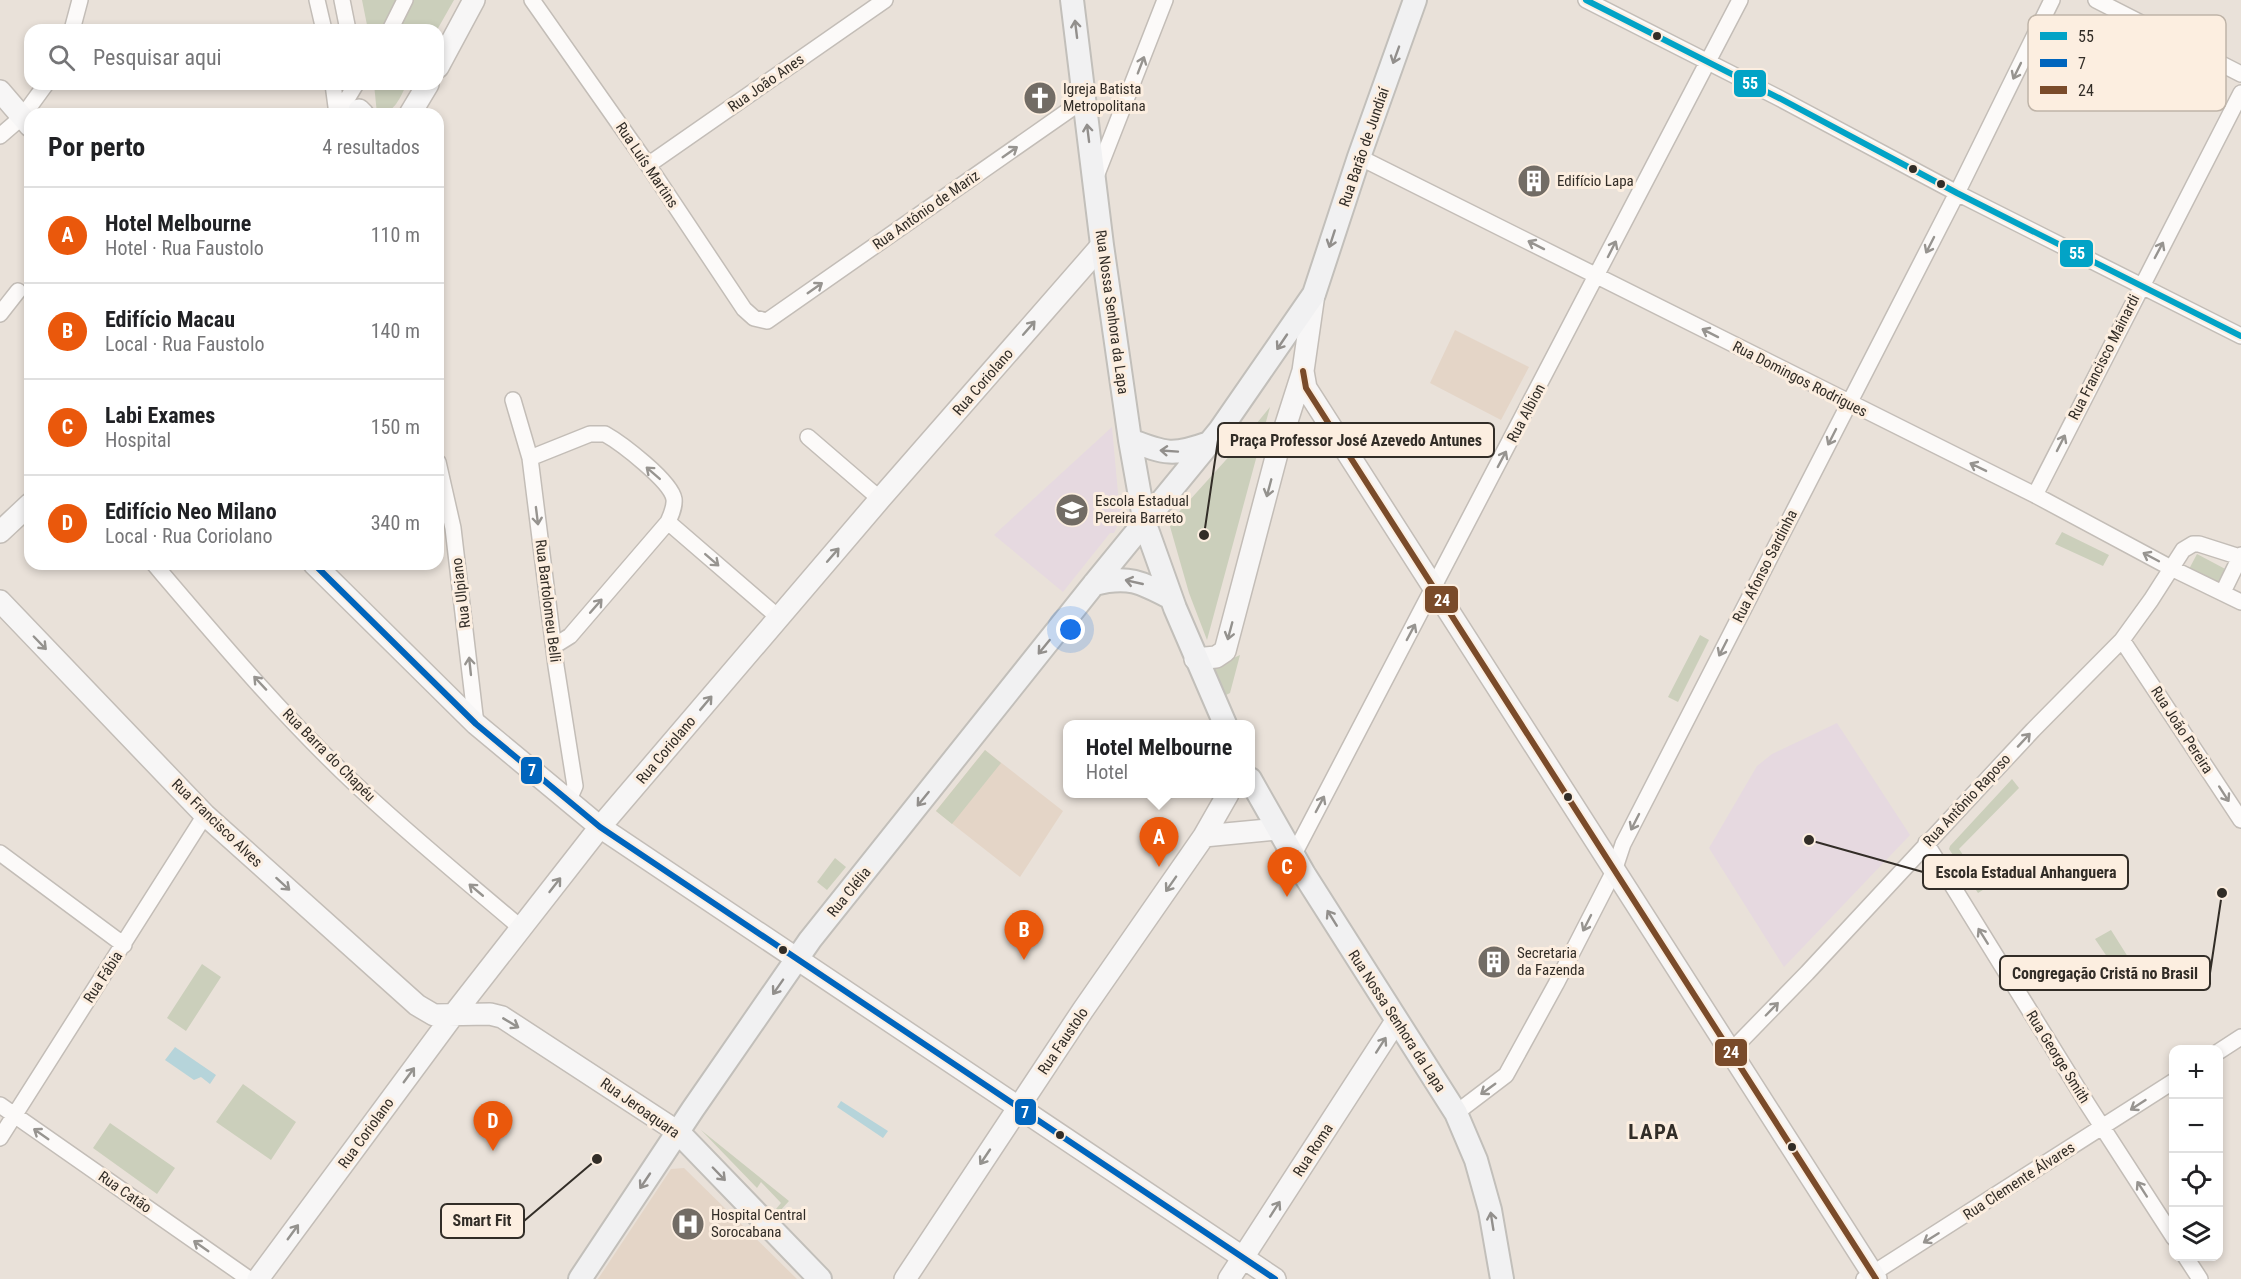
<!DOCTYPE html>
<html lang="pt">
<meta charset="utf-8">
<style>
:root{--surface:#fff;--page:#f6f6f6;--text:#202124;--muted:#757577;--line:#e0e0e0;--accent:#ea580c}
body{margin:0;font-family:"Roboto Condensed",sans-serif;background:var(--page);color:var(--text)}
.controls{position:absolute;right:18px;bottom:18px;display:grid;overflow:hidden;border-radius:12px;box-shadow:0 3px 9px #0003}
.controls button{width:54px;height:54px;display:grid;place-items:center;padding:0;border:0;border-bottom:2px solid var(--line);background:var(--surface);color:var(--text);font:30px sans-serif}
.you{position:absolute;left:1071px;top:630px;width:21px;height:21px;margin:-15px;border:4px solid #fff;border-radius:50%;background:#1a73e8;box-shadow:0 0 0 9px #1a73e833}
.badge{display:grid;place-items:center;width:39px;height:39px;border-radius:50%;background:var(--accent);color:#fff;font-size:20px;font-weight:700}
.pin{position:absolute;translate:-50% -50px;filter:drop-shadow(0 2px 3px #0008)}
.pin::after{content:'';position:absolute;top:32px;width:21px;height:18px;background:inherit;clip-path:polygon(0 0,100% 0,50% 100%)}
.popup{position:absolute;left:1063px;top:720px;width:192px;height:78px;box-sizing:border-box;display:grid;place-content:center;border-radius:12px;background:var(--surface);filter:drop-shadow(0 2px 4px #0005);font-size:20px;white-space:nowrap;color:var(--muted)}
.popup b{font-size:22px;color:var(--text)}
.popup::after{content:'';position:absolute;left:50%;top:100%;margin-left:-12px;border:12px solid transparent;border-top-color:var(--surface)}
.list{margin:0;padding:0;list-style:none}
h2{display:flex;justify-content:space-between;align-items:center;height:78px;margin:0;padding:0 24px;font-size:26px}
h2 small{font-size:20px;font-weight:400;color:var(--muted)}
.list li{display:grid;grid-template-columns:39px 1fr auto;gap:18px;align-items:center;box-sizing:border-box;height:96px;padding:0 24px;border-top:2px solid var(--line)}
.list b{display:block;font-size:22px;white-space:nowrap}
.list p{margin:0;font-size:20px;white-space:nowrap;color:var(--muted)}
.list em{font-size:20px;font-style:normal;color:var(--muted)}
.icon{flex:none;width:33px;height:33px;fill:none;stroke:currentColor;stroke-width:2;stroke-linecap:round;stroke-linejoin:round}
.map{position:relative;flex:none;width:2241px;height:1279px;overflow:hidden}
.search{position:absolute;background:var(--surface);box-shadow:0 3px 9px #0003;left:24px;top:24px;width:420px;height:66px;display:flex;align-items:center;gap:15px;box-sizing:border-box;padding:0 21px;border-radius:18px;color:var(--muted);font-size:22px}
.panel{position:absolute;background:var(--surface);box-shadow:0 3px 9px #0003;left:24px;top:108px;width:420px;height:462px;border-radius:18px}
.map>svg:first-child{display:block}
</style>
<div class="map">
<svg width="2241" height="1279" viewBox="0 0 2241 1279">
<rect width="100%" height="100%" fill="#e9e1d9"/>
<path fill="#e4d5c7" d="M1455 330 1529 367 1501 420 1430 383Z
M985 750 1063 811 1020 877 936 811Z
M684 1168 797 1279H598L671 1169Z"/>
<path fill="#e6d9e0" d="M1112 427 1119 504H1122V508L1121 518 1114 533H1110L1063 592 994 535Z
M1837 723 1910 835 1784 967 1709 848 1757 766 1772 754Z"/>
<path fill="#cbcfbb" d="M362 0H454L437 30H368Z
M374 84H407C400 97 395 114 377 114Z
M1270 407 1207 640 1189 593 1169 523 1234 451Z
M2062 532 2109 555 2103 566 2055 544Z
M2197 554 2229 571 2221 587 2188 571Z
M1700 635 1709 640 1678 702 1668 697Z
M1240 655 1230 693 1224 696 1210 669Z
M985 750 1001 763 952 824 936 811Z
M2012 779 2019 788 1959 849 1986 888 1978 893 1949 849 1950 846Z
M835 858 846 867 827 890 817 882Z
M2111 930 2128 957 2114 967 2095 939Z
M202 964 221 977 186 1031 167 1018Z
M243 1084 296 1122 271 1160 216 1122Z
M110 1123 175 1168 157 1194 93 1148Z
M701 1130 789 1201 779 1212 776 1209 781 1203 761 1182 757 1188Z"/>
<path fill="#b6d4da" d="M175 1047 216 1075 210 1084 201 1077 194 1080 165 1060Z
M841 1101 888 1131 883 1138 837 1107Z"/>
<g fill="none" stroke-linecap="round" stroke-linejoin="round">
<g stroke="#c3bdb7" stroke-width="18">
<path id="street" d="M317 0 324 30
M342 0 348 30
M532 0 648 165 744 309 754 318 767 321 1085 99
M1586 0 1779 98 1957 193 2241 336
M2096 0 2241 74
M72 30 80 0
M390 30 405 0
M333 84 337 114
M338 114 356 84
M0 136 22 117 46 84
M1359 157 2035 495 2171 568 2241 602
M648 165 885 0
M1095 179 1165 0
M0 314 18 291
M513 400 530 458 556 666 575 786 568 802
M808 437 880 499
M530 458 590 434H605C621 443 671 481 674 499 675 507 671 515 668 522L570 636 554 646
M438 462 453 528 476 724
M2035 495 2241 93
M668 522 778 617
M154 564C217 638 282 715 353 782 407 833 465 880 521 928
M2223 592 2241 555
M2122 640 2241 820
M1926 843 2088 1105 2174 1238
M0 853 124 945
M1293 856 1740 0
M1731 1051 1807 973 2033 730 2122 640 2151 600 2183 550 2193 544H2199L2240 557
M2218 1052 2241 1037
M0 1105 249 1279
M1456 1113 1506 1075 1556 984 1614 871 1623 844 1957 193 2052 0
M0 1138 205 815
M2185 1256 2200 1279
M1864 1279 2174 1081"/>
</g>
<g stroke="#c3bdb7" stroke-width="24">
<path id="secondary" d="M438 67 474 0
M0 91 30 126
M359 110 363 114
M410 114 428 84
M1303 371 1306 388 1876 1279
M0 532 30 504
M314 564 476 724 600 827 1275 1279
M0 601 205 815 417 1005 434 1015 490 1014 502 1017 678 1132
M1195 659 1216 657 1225 651 1279 446 1303 371 1314 294
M1204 836 1278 829
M258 1279 454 1014 600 827 880 499 1102 245
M905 1279 1083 1010 1204 836 1228 794
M1229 1279 1396 1021"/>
</g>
<g stroke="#c2bfba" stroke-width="26">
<path id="primary" d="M1072 0 1102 245 1130 440 1145 524 1175 608 1225 724
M1130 440C1166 454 1173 456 1209 443
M1094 584C1128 575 1141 582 1171 598
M1250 779 1304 874 1456 1113 1476 1160 1490 1210 1502 1279
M678 1132 820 1279
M580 1279 693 1109 810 940 1094 584 1220 430 1314 294 1359 157 1415 0"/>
</g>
<use href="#street" stroke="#fcfaf9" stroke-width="15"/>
<use href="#secondary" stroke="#f7f6f6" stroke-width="21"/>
<use href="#primary" stroke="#f1f1f2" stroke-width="22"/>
<g stroke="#fceee0" stroke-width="10">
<path id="bus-1" d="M1586 0 1779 98 1957 193 2241 336"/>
</g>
<g stroke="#fceee0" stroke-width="10">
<path id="bus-2" d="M314 564 476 724 600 827 1275 1279"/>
</g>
<g stroke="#fceee0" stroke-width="10">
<path id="bus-3" d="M1303 371 1306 388 1876 1279"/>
</g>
<use href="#bus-1" stroke="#02a3c6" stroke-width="6"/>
<use href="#bus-2" stroke="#0065bd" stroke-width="6"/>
<use href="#bus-3" stroke="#7a4b2a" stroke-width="6"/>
</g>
<defs><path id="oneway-shaft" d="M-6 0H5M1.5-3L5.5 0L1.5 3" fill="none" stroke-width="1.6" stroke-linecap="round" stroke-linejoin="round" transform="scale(1.5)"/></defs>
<g stroke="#928f8c">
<use href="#oneway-shaft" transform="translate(1076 29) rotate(-97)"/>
<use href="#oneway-shaft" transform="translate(1396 55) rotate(110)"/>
<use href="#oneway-shaft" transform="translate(1088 133) rotate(-97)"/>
<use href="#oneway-shaft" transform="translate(1332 239) rotate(108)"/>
<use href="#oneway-shaft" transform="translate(1282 342) rotate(124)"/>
<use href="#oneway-shaft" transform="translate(1169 451) rotate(-176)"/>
<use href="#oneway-shaft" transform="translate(1134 582) rotate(-167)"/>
<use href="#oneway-shaft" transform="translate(1044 647) rotate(129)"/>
<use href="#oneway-shaft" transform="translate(923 799) rotate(129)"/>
<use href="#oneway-shaft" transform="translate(1332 918) rotate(-122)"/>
<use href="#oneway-shaft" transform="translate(778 987) rotate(125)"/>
<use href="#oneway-shaft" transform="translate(719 1174) rotate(46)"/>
<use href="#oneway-shaft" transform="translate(645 1181) rotate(124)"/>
<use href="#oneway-shaft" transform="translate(1492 1221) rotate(-99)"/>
</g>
<g stroke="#979490">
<use href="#oneway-shaft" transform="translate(1141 65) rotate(-69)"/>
<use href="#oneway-shaft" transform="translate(2017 71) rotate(116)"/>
<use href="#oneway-shaft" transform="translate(1010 152) rotate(-35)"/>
<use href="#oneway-shaft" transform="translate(1536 245) rotate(-153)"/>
<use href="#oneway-shaft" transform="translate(1930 245) rotate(117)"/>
<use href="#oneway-shaft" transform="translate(1612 249) rotate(-63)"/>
<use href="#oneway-shaft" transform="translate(2159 250) rotate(-62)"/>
<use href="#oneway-shaft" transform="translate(815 288) rotate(-35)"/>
<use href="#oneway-shaft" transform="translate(1710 333) rotate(-153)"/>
<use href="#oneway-shaft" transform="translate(1832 437) rotate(117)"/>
<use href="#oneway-shaft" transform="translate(2061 443) rotate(-63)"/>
<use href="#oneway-shaft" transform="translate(1502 459) rotate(-62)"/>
<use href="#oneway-shaft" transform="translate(1978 467) rotate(-154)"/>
<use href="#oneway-shaft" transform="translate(653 473) rotate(-139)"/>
<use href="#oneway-shaft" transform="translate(537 516) rotate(83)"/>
<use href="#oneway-shaft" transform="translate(2151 557) rotate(-152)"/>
<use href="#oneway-shaft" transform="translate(712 560) rotate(41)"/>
<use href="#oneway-shaft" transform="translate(596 606) rotate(-49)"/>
<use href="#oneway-shaft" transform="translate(1411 632) rotate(-62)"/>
<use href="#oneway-shaft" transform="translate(1723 648) rotate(117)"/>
<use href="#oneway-shaft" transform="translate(470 666) rotate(-96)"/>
<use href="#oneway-shaft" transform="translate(260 683) rotate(-133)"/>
<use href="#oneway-shaft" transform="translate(2024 740) rotate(-47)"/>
<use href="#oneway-shaft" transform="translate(2224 794) rotate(57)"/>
<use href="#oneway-shaft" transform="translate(1320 804) rotate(-62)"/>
<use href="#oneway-shaft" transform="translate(1635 822) rotate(117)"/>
<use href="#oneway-shaft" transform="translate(476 890) rotate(-140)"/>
<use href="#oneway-shaft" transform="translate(1587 923) rotate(117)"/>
<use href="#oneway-shaft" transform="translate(1983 936) rotate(-122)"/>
<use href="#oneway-shaft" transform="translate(1772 1009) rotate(-46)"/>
<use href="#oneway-shaft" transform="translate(1488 1089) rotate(144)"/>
<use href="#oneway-shaft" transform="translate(2138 1105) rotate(147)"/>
<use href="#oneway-shaft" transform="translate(41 1134) rotate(-145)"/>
<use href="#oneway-shaft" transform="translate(2142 1189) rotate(-123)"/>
<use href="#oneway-shaft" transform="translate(1931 1238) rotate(148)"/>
<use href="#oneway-shaft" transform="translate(201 1246) rotate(-145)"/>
</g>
<g stroke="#94928e">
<use href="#oneway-shaft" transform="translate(1029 328) rotate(-49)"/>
<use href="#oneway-shaft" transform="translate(1269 488) rotate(105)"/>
<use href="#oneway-shaft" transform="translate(833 555) rotate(-49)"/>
<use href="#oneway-shaft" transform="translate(1230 631) rotate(105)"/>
<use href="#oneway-shaft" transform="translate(40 643) rotate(46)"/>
<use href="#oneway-shaft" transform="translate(706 703) rotate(-50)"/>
<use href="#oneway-shaft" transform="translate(283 884) rotate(42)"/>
<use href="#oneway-shaft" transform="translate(1171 884) rotate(125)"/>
<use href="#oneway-shaft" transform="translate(555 885) rotate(-52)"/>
<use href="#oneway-shaft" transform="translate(511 1023) rotate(31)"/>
<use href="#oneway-shaft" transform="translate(1381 1045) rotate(-57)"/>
<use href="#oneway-shaft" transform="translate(409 1075) rotate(-54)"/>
<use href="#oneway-shaft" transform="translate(985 1157) rotate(124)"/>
<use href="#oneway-shaft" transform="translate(1275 1209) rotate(-57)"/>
<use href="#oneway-shaft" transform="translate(293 1232) rotate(-54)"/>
</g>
<defs>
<g id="church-disc" transform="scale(1.725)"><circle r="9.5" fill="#726c65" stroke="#fceee0"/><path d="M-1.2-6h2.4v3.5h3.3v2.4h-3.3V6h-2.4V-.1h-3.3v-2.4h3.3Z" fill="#fff"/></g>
<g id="building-disc" transform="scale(1.725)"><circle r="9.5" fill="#726c65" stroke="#fceee0"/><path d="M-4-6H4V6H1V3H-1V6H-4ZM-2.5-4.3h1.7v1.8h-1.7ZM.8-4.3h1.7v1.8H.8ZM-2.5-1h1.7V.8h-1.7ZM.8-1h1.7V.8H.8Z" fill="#fff"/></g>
<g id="school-disc" transform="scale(1.725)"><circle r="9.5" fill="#726c65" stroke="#fceee0"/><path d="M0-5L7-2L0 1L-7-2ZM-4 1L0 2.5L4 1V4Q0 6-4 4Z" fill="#fff"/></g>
<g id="hospital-disc" transform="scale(1.725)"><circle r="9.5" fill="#726c65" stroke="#fceee0"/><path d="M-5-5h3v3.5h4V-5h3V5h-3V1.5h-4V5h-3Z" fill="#fff"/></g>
</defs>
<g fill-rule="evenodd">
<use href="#church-disc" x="1040" y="98"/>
<use href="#building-disc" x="1534" y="181"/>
<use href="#school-disc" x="1072" y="510"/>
<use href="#building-disc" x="1494" y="962"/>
<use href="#hospital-disc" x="688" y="1224"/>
</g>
<g fill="#322d27" stroke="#fceee0" stroke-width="2">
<circle cx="1657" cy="36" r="5"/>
<circle cx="1913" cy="169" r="5"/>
<circle cx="1941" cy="184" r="5"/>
<circle cx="1568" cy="797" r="5"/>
<circle cx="783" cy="950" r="5"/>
<circle cx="1060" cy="1135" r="5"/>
<circle cx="1792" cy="1147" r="5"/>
</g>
<g text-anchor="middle" stroke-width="6" stroke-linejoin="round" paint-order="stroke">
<g font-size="15" fill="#322d27" stroke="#fceee0">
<text transform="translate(766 83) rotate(-35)" y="5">Rua João Anes</text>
<text transform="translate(1364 147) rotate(-71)" y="5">Rua Barão de Jundiaí</text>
<text transform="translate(647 165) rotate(56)" y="5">Rua Luís Martins</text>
<text transform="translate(926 210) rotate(-35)" y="5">Rua Antônio de Mariz</text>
<text transform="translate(1112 312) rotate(82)" y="5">Rua Nossa Senhora da Lapa</text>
<text transform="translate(2104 357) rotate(-63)" y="5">Rua Francisco Mainardi</text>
<text transform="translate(1800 379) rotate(27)" y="5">Rua Domingos Rodrigues</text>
<text transform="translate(983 382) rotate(-49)" y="5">Rua Coriolano</text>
<text transform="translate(1526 413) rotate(-62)" y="5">Rua Albion</text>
<text transform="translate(1765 566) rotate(-63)" y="5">Rua Afonso Sardinha</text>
<text transform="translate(461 593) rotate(-97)" y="5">Rua Ulpiano</text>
<text transform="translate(548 601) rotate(83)" y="5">Rua Bartolomeu Belli</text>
<text transform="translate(2182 730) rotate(57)" y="5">Rua João Pereira</text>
<text transform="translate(666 750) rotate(-50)" y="5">Rua Coriolano</text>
<text transform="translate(329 755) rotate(45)" y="5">Rua Barra do Chapéu</text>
<text transform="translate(1967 800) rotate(-47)" y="5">Rua Antônio Raposo</text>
<text transform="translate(217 823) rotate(44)" y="5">Rua Francisco Alves</text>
<text transform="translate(849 892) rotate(-51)" y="5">Rua Clélia</text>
<text transform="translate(103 977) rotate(-57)" y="5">Rua Fábia</text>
<text transform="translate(1397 1021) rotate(57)" y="5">Rua Nossa Senhora da Lapa</text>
<text transform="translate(1063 1041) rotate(-56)" y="5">Rua Faustolo</text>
<text transform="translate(2058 1057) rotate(58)" y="5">Rua George Smith</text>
<text transform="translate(640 1108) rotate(35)" y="5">Rua Jeroaquara</text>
<text transform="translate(366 1133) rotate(-54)" y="5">Rua Coriolano</text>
<text transform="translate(1313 1150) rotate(-57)" y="5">Rua Roma</text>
<text transform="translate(2019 1181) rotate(-33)" y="5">Rua Clemente Álvares</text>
<text transform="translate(125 1192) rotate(35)" y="5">Rua Catão</text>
</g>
<g font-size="15" fill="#322d27" stroke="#fceee0" text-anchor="start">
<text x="1063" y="94">Igreja Batista<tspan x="1063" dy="17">Metropolitana</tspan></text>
<text x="1557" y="186">Edifício Lapa</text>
<text x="1095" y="506">Escola Estadual<tspan x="1095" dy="17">Pereira Barreto</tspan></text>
<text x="1517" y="958">Secretaria<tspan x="1517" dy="17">da Fazenda</tspan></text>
<text x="711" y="1220">Hospital Central<tspan x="711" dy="17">Sorocabana</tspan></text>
</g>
<g font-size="21" font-weight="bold" letter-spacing="1.5" fill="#322d27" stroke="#fceee0">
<text x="1654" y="1139">LAPA</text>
</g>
</g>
<rect x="2028" y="15" width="198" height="96" rx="9" fill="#fceee0" stroke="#bfb4a8" stroke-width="1.5"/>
<rect x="2040" y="32" width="27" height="8" fill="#02a3c6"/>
<rect x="2040" y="59" width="27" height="8" fill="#0065bd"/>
<rect x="2040" y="86" width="27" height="8" fill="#7a4b2a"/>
<g font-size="16" fill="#322d27">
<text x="2078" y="42">55</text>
<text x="2078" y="69">7</text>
<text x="2078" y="96">24</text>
</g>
<path fill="none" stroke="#322d27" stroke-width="2" d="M1204 535L1218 440M1809 840L1923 872M2222 893L2210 973M597 1159L524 1221"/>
<g fill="#322d27" stroke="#fceee0" stroke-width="2">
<circle cx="1204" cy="535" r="6"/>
<circle cx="1809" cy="840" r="6"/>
<circle cx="2222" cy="893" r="6"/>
<circle cx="597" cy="1159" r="6"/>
</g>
<g fill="#fceee0" stroke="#322d27" stroke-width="2">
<rect x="1218" y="423" width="276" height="34" rx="6"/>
<rect x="1923" y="855" width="205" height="34" rx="6"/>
<rect x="2000" y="956" width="210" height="34" rx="6"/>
<rect x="441" y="1204" width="83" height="34" rx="6"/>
</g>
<g font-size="16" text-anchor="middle" font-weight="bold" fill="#322d27">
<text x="1356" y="446">Praça Professor José Azevedo Antunes</text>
<text x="2026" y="878">Escola Estadual Anhanguera</text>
<text x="2105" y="979">Congregação Cristã no Brasil</text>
<text x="482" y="1226">Smart Fit</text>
</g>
<g stroke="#fceee0" stroke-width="2">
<rect x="1733" y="69" width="34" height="29" rx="6" fill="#02a3c6"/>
<rect x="2059" y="239" width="35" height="29" rx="6" fill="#02a3c6"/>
<rect x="1424" y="585" width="35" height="29" rx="6" fill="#7a4b2a"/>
<rect x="520" y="756" width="23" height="29" rx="6" fill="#0065bd"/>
<rect x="1714" y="1038" width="34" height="29" rx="6" fill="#7a4b2a"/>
<rect x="1014" y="1098" width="23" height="28" rx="6" fill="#0065bd"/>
</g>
<g font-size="16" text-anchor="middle" font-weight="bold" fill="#fff">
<text x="1750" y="89">55</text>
<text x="2077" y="259">55</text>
<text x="1442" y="606">24</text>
<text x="532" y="776">7</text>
<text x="1731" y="1058">24</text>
<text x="1025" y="1118">7</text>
</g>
</svg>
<div class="controls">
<button>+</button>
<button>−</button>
<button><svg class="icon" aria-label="locate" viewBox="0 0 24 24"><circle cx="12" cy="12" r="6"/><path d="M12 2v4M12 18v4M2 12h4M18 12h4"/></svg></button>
<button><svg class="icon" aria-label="layers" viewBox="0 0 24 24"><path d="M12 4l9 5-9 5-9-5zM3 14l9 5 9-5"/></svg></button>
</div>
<div class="you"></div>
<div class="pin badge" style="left:1159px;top:867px">A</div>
<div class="popup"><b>Hotel Melbourne</b>Hotel</div>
<div class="pin badge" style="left:1024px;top:960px">B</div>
<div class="pin badge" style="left:1287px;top:897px">C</div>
<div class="pin badge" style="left:493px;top:1151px">D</div>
<div class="search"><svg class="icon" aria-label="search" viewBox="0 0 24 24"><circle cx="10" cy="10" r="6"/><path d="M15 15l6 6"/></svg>Pesquisar aqui</div>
<section class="panel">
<h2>Por perto<small>4 resultados</small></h2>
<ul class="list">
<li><span class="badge">A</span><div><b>Hotel Melbourne</b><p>Hotel · Rua Faustolo</p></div><em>110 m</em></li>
<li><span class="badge">B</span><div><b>Edifício Macau</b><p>Local · Rua Faustolo</p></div><em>140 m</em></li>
<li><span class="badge">C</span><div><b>Labi Exames</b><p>Hospital</p></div><em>150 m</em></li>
<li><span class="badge">D</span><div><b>Edifício Neo Milano</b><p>Local · Rua Coriolano</p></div><em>340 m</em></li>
</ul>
</section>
</div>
